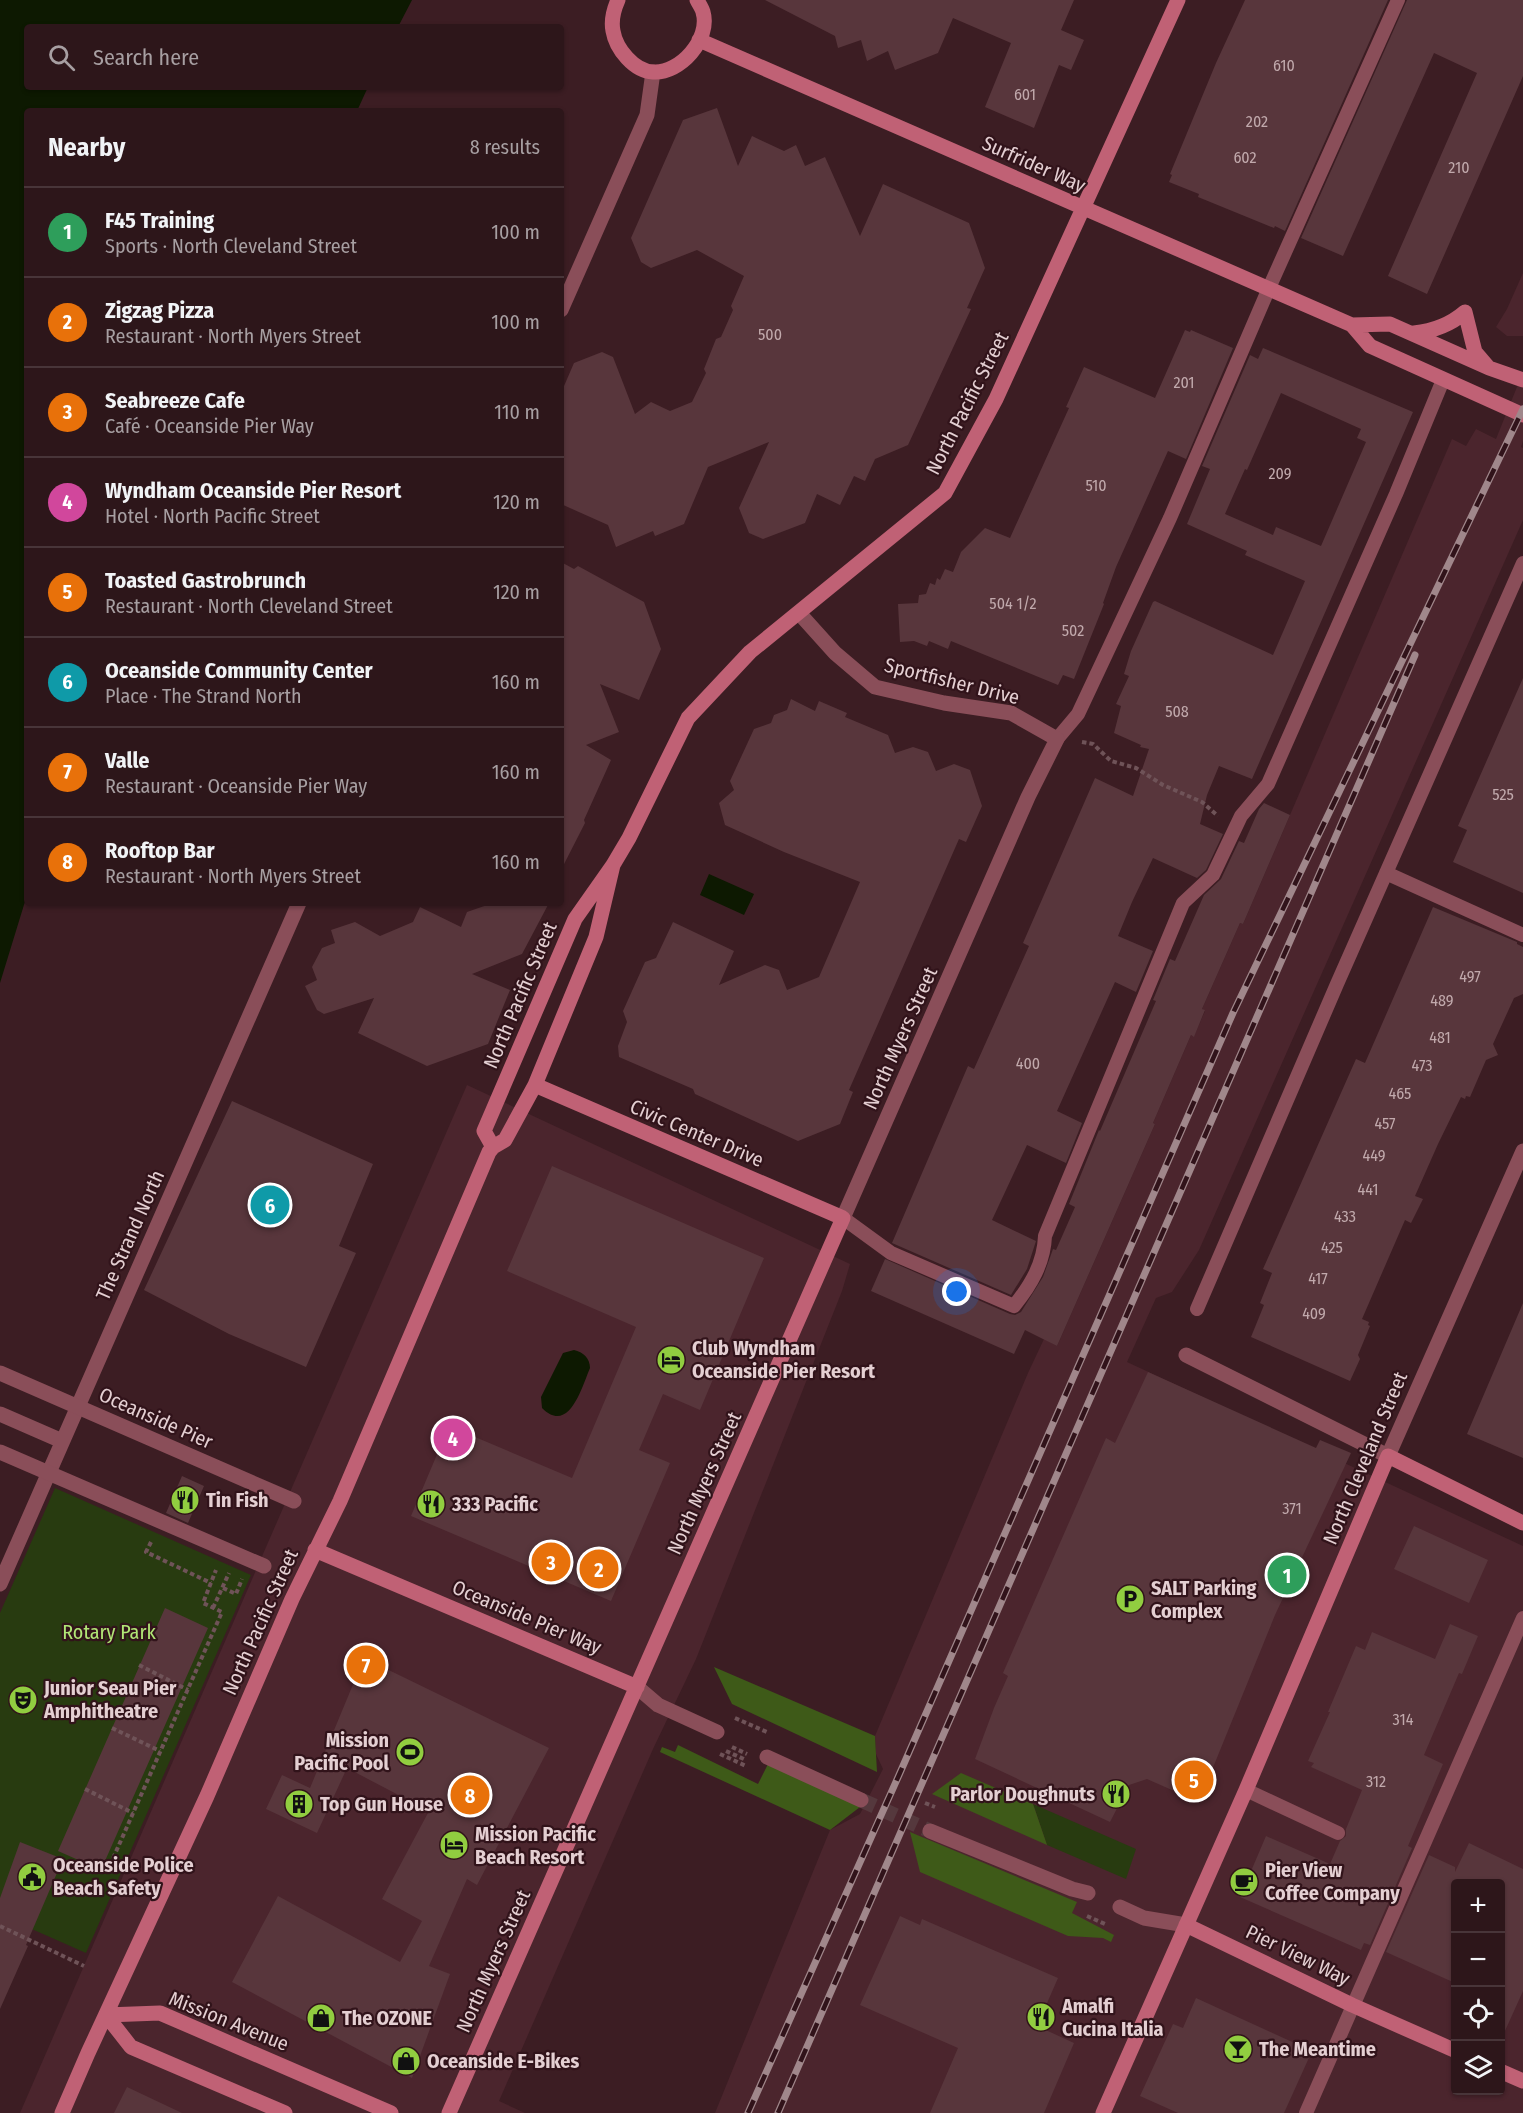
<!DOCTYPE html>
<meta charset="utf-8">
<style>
:root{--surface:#2d161a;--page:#392327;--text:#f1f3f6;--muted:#a79fa2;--line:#483539;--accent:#d93025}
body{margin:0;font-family:"Fira Sans Condensed",sans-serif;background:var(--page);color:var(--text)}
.controls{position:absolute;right:18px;bottom:18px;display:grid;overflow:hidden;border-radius:6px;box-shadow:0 2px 4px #0004}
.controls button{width:54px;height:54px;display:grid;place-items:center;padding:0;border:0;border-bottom:2px solid var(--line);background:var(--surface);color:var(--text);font:30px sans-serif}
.you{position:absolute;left:957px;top:1292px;width:21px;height:21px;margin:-15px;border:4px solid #fff;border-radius:50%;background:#1a73e8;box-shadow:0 0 0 9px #1a73e833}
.badge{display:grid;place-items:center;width:39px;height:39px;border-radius:50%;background:var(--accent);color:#fff;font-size:20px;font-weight:700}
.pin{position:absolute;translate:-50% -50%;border:3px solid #fff;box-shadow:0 2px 6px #0006}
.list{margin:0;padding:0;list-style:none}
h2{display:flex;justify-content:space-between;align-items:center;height:78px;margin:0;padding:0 24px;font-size:26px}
h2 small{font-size:20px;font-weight:400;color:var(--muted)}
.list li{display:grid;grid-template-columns:39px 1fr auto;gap:18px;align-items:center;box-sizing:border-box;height:90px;padding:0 24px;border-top:2px solid var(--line)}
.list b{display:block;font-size:22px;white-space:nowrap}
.list p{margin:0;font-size:20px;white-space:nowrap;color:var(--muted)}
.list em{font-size:20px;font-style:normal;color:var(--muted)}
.icon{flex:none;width:33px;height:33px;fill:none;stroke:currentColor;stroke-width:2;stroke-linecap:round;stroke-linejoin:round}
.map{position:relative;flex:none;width:1523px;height:2113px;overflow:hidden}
.search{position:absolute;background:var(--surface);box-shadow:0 2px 4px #0004;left:24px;top:24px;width:540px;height:66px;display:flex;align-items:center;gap:15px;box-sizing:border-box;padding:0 21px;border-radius:6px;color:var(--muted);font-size:22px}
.panel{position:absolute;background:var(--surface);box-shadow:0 2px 4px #0004;left:24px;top:108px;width:540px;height:798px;border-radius:6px}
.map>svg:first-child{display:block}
</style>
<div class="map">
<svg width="1523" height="2113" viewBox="0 0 1523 2113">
<rect width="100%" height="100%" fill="#3c1d23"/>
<path fill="#4b252d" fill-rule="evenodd" d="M1523 273V336H1507L1496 327 1507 309Z
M1523 372V441L1521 447 1523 448V520L1199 1250 1172 1292 1156 1298 1127 1362 1523 1546V2113H715L830 1830 860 1814 883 1769 876 1754 875 1736 1028 1373 1044 1339 1057 1346 1155 1124 1153 1123 1191 1035 1194 1036 1205 1011 1202 1009 1240 923 1243 924 1290 815 1452 439 1466 446 1476 429 1496 439ZM1456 1884H1500V2090H1456Z
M467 1085 850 1264 842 1291 696 1659 653 1749 499 2101 525 2113H20Z"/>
<path fill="#283b10" d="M55 1488 251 1575 86 1953 0 1915V1613Z
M1033 1804 1136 1849 1126 1879 1047 1845Z"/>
<path fill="#3e5a18" d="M714 1667 875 1736 877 1772 732 1704Z
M678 1745 758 1784 768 1764 860 1807 830 1830 660 1752 662 1747 675 1752Z
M961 1773 1033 1804 1047 1845 932 1794Z
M910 1832 1077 1902 1072 1913 1114 1935 1111 1942 1103 1938 1068 1936 920 1872Z"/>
<path fill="#0d1901" d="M0 0H412L398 27H27V87H368L357 111H27V895L0 983Z
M709 874 754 894 744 915 700 895Z
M574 1350C583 1352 590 1358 590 1368 582 1387 569 1435 542 1408L541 1397 563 1353Z"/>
<path fill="#58363c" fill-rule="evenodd" d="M765 0H1074L1061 30 1084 40 1071 70 1059 65 1034 128 985 107 1011 43 953 18 938 53 895 70 888 51 867 61 861 40 838 48 835 36Z
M1245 0H1388L1285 231 1275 226 1274 228 1198 197 1199 194 1169 182 1172 175 1170 174 1216 63Z
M1407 0H1523V76L1427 294 1388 276 1477 73 1434 53 1343 256 1301 238Z
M717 108 738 166 752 136 784 151 796 145 805 166 825 157 860 236 883 184 969 223 985 268 967 308 971 309 908 445 875 459 865 481 854 476 840 505 817 494 805 523 763 539 749 533 739 508 769 442 708 467 684 524 655 536 653 531 616 547 608 525 561 504V393L574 363 602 352 613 357 635 414 651 402 670 411 692 402 706 373 704 369 716 339 721 337 733 310 731 306 744 276 697 250 651 268 641 262 631 238 683 120Z
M1185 330 1190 332 1191 330 1233 348 1186 459 1168 451 1116 567 1103 603 1104 604 1074 679 1063 675 1058 685 951 641 948 649 929 641 927 646 914 641 900 642 898 604 918 603 919 595 926 594 930 583 935 585 937 578 940 580 945 569 953 572 961 552 985 528 1010 538 1069 408 1066 407 1084 367 1155 398Z
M1263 348 1413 412 1252 779 1219 766 1207 795 1200 824 1223 834 1206 870 1197 878 1153 858 1132 902 1118 936 1153 951 1136 992 1115 982 1057 1111 1082 1123 1066 1163 1027 1145 992 1220 1036 1241 1027 1269 1011 1295 892 1243 968 1066 974 1069 1029 946 1023 943 1095 778 1133 796 1149 749 1140 747 1141 745 1114 733 1121 706 1116 704 1129 676 1124 674 1131 651 1153 602 1155 601 1273 655 1305 581 1245 555 1247 551 1187 524 1210 469 1202 466 1250 355 1258 359ZM1281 393 1361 429 1357 438 1366 442 1321 546 1276 527 1273 535 1225 514 1245 469 1247 470Z
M561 562 574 569 578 566 644 602 661 649 639 700 600 684 619 732 586 745 611 760 584 820 585 823 561 870Z
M1523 678V893L1453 862 1467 830 1458 826Z
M791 699 815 711 819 701 847 713 845 717 888 735 895 753 913 747 928 752 936 771 954 764 970 770 982 806 966 842 959 839 849 1090 853 1092 840 1124 798 1141 695 1094 693 1089 619 1057 618 1046 627 1022 623 1011 645 962 656 958 673 922 734 951 719 985 765 965 779 970 787 990 819 977 860 882 784 852 725 825 719 803 734 790 730 781 754 729 771 723 774 715 787 710Z
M1264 803 1290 815 1243 924 1240 923 1202 1009 1205 1010 1194 1037 1191 1035 1153 1123 1155 1124 1057 1346 1025 1330 1014 1354 871 1291 885 1259 1010 1314 1015 1315 1021 1312 1043 1277 1053 1249 1056 1250 1075 1207 1069 1204 1099 1130 1100 1131 1156 1001 1153 1000 1170 959 1175 961 1204 895 1221 879 1239 841 1244 843 1259 809Z
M493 903H549L522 954 472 974 510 990 488 1044 427 1066 358 1033 374 998 324 1014 317 1010 305 986 317 980 312 967 322 948 335 943 331 930 355 922 380 936 413 922 420 907 461 927 467 912Z
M1433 907 1517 942V944L1523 947V994L1514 998 1493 1044 1498 1055 1486 1060 1470 1097 1466 1096 1465 1099 1461 1097 1438 1144 1415 1196 1423 1199 1411 1223 1405 1220 1362 1319 1369 1322 1368 1325 1370 1326 1358 1355 1360 1359 1350 1381 1251 1337 1264 1305 1260 1303 1272 1273 1263 1269 1356 1059 1365 1063Z
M232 1101 373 1164 339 1246 356 1253 306 1367 229 1334 144 1290Z
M552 1166 764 1258 700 1410 663 1394 639 1450 670 1463 611 1601 411 1516 449 1426 572 1478 636 1327 507 1271Z
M1523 1303V1458L1467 1434Z
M1148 1372 1316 1448 1320 1440 1351 1453 1275 1615 1199 1802 1147 1779 1129 1785 1110 1822 975 1759 994 1708 1008 1676 1003 1673 1106 1438 1115 1443Z
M182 1476 204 1486 188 1523 166 1513Z
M1414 1526 1488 1560 1469 1603 1394 1569Z
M165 1608 208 1628 101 1870 58 1851Z
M1450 1624 1478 1636 1462 1674 1459 1673 1424 1755 1443 1764 1408 1846 1412 1848 1370 1945 1364 1943 1361 1950 1240 1897 1266 1836 1330 1864 1340 1841 1346 1836V1829L1362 1790 1311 1767 1314 1763 1308 1761 1330 1712H1328L1356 1646 1365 1650 1372 1632 1435 1659Z
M364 1658 549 1748 477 1885 467 1879 429 1966 450 1974 412 2078 232 1982 278 1896 400 1962 422 1921 382 1899 429 1811 347 1768 317 1833 266 1809 282 1775 310 1788Z
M20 1842 63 1859 26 1945 28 1946 0 2009V1898Z
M1469 1843 1523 1869V1991L1500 2042V1884H1455V1983L1386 1952 1429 1855 1455 1867V1872Z
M900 1916 920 1925 922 1919 1058 1978 1037 2026 1074 2043 1044 2113H930L958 2048 860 2005Z
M1196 1998 1312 2051 1284 2113H1178L1140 2096 1173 2024 1183 2028Z
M127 2087 182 2113H114Z"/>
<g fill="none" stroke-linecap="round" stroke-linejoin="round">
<path stroke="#55383d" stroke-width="15" stroke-dasharray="15 8" stroke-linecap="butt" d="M861 1800 930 1831"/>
<path stroke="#6f5358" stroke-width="4" stroke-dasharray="4.5 3" stroke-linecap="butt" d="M1082 742 1093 744 1111 761 1136 768 1163 785 1202 802 1218 816
M151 1542 146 1552 211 1583
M223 1588 236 1594 242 1579
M213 1608 229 1573
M139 1665 188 1690
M735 1718 769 1733
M112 1728 160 1751
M732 1747 747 1754
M726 1751 746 1760
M720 1754 746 1766
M85 1789 133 1813
M925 1803 935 1807
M107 1872 222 1612 203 1603 216 1570
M1087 1916 1105 1924
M0 1926 84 1966"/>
<path stroke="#8a4e59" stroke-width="14" d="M1057 739 1078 714 1170 518 1269 288 1398 0
M1386 873 1523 935
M843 1218 891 1253 1014 1306C1031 1285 1044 1263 1045 1236L1183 903 1213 875 1241 816 1268 784 1396 494 1443 380
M1197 1309 1337 984 1523 563
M1246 1790 1338 1833
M1306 2113 1523 1618"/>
<path stroke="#8a4e59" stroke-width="15" d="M561 310 647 115 653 72
M799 613 835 653 875 687 944 703 1011 713 1057 739 1028 797 843 1218
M1186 1355 1388 1456 1523 1151
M0 1414 62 1441
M0 1584 299 903
M637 1687 658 1705 717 1732
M767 1757 861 1800
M930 1831 1072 1889 1088 1893
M1120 1907 1144 1918 1186 1925"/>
<path stroke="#c06175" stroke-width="15" d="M618 0C614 9 611 21 613 31 616 49 634 71 653 72 680 74 711 39 703 12 702 8 699 4 697 0
M699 40 1352 325 1390 324 1489 368 1523 380
M1352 325 1370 346 1523 415
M1414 333C1434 331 1450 325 1465 312L1475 352 1487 366
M493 1147 484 1131 575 919 613 865 629 838 688 718 750 652 945 493 996 399 1178 0
M315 1550 637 1687
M1186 1925 1352 2005 1456 2051
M106 2015 160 2013 391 2113
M106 2015 131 2047 285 2113
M1500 2071 1523 2081
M62 2113 88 2053 207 1796 292 1599 340 1501 489 1152 493 1147 505 1140 535 1085 596 937 613 865
M449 2113 843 1218 535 1085
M1103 2113 1246 1790 1388 1456 1523 1523"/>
<g stroke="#a0878b" stroke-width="7">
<path id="rail" d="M748 2113 899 1775 1233 1013 1523 409
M778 2113 1415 655"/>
</g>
<use href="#rail" stroke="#31131a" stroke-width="4.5" stroke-dasharray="14" stroke-linecap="butt"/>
<path stroke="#8a4e59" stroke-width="15" d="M0 1373 294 1501
M0 1452 264 1566"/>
</g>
<defs>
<g id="hotel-disc" transform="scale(1.5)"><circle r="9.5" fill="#91cd40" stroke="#31131a"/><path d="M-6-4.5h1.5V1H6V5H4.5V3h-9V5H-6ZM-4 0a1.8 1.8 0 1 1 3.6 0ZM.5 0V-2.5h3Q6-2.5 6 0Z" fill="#111"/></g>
<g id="restaurant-disc" transform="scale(1.5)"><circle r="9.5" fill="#91cd40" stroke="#31131a"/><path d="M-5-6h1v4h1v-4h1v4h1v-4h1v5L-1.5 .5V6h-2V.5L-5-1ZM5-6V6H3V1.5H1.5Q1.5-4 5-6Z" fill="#111"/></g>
<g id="parking-disc" transform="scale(1.5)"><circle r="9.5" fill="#91cd40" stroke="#31131a"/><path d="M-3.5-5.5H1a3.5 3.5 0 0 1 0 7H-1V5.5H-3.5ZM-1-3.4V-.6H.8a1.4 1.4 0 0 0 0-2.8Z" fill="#111"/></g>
<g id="theatre-disc" transform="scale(1.5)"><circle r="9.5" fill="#91cd40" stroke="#31131a"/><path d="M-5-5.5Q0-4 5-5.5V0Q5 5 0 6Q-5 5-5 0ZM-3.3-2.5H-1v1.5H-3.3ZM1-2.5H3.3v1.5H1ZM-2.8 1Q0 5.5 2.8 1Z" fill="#111"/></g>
<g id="stadium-disc" transform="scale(1.5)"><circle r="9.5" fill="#91cd40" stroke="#31131a"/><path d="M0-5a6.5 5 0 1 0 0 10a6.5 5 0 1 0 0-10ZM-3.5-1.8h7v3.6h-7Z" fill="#111"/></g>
<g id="building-disc" transform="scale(1.5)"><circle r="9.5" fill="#91cd40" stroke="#31131a"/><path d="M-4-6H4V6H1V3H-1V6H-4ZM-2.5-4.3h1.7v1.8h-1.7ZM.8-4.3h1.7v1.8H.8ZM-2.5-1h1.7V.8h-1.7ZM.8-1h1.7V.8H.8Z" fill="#111"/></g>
<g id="civic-disc" transform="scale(1.5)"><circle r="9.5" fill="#91cd40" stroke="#31131a"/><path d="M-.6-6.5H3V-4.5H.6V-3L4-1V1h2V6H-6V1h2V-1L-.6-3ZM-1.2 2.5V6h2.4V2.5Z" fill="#111"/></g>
<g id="cafe-disc" transform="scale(1.5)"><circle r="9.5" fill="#91cd40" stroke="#31131a"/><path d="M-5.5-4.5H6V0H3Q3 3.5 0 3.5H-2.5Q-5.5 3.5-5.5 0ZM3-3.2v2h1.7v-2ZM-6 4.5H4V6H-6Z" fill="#111"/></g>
<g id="shop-disc" transform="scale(1.5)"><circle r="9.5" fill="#91cd40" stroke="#31131a"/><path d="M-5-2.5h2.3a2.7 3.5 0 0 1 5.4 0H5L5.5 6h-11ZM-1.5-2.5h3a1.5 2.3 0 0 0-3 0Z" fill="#111"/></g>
<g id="bar-disc" transform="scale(1.5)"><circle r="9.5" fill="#91cd40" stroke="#31131a"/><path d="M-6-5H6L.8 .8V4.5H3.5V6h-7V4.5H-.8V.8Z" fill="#111"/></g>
</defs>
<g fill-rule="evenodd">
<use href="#hotel-disc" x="671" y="1360"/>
<use href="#restaurant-disc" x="185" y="1500"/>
<use href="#restaurant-disc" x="431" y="1504"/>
<use href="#parking-disc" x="1130" y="1599"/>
<use href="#theatre-disc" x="23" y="1700"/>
<use href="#stadium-disc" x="410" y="1752"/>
<use href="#restaurant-disc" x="1116" y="1794"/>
<use href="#building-disc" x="299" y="1804"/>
<use href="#hotel-disc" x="454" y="1845"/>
<use href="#civic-disc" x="32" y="1877"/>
<use href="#cafe-disc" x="1244" y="1882"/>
<use href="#restaurant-disc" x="1041" y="2017"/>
<use href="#shop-disc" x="321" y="2018"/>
<use href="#bar-disc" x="1238" y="2049"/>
<use href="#shop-disc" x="406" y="2061"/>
</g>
<g text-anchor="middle" stroke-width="4.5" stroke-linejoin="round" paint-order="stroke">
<g font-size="16" fill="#c1a9ac">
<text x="1284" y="71">610</text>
<text x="1025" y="100">601</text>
<text x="1257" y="127">202</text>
<text x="1245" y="163">602</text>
<text x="1459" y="173">210</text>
<text x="770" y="340">500</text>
<text x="1184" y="388">201</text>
<text x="1280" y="479">209</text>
<text x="1096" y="491">510</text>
<text x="1013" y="609">504 1/2</text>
<text x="1073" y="636">502</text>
<text x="1177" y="717">508</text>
<text x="1503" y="800">525</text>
<text x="1470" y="982">497</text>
<text x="1442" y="1006">489</text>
<text x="1440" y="1043">481</text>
<text x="1028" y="1069">400</text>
<text x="1422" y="1071">473</text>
<text x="1400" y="1099">465</text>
<text x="1385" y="1129">457</text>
<text x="1374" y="1161">449</text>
<text x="1368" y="1195">441</text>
<text x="1345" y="1222">433</text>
<text x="1332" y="1253">425</text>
<text x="1318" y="1284">417</text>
<text x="1314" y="1319">409</text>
<text x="1292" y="1514">371</text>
<text x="1403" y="1725">314</text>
<text x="1376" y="1787">312</text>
</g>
<g font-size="20" fill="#e4cfd2" stroke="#31131a">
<text transform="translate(1034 164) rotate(24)" y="7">Surfrider Way</text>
<text transform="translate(967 403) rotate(-63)" y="7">North Pacific Street</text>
<text transform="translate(952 681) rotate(14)" y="7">Sportfisher Drive</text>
<text transform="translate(520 995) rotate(-67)" y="7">North Pacific Street</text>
<text transform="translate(900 1038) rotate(-66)" y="7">North Myers Street</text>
<text transform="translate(697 1133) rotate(23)" y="7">Civic Center Drive</text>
<text transform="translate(130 1235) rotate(-66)" y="7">The Strand North</text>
<text transform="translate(156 1418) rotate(24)" y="7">Oceanside Pier</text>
<text transform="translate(1365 1458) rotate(-67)" y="7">North Cleveland Street</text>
<text transform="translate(704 1483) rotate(-66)" y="7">North Myers Street</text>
<text transform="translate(527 1617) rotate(23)" y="7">Oceanside Pier Way</text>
<text transform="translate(260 1622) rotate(-66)" y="7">North Pacific Street</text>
<text transform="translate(1298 1955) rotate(26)" y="7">Pier View Way</text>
<text transform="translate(493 1961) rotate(-66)" y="7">North Myers Street</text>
<text transform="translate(229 2021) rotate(22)" y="7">Mission Avenue</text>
</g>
<g font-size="20" font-weight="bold" fill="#e4cfd2" stroke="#31131a" text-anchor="start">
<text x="692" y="1355">Club Wyndham<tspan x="692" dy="23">Oceanside Pier Resort</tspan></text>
<text x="206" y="1507">Tin Fish</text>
<text x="452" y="1511">333 Pacific</text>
<text x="1151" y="1595">SALT Parking<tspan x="1151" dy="23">Complex</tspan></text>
<text x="44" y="1695">Junior Seau Pier<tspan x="44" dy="23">Amphitheatre</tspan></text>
<text x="389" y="1747" text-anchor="end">Mission<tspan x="389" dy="23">Pacific Pool</tspan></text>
<text x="1095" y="1801" text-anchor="end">Parlor Doughnuts</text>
<text x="320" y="1811">Top Gun House</text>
<text x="475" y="1841">Mission Pacific<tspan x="475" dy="23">Beach Resort</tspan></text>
<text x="53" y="1872">Oceanside Police<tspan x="53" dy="23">Beach Safety</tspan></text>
<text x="1265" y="1877">Pier View<tspan x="1265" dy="23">Coffee Company</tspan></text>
<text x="1062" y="2013">Amalfi<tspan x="1062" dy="23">Cucina Italia</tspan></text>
<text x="342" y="2025">The OZONE</text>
<text x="1259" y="2056">The Meantime</text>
<text x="427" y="2068">Oceanside E-Bikes</text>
</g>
<g font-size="20" fill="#b1e676" stroke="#31131a">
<text x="109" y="1639">Rotary Park</text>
</g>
</g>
</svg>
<div class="controls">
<button>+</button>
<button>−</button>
<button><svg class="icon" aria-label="locate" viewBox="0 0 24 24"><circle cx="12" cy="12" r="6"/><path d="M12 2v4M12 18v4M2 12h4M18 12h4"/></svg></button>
<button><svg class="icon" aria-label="layers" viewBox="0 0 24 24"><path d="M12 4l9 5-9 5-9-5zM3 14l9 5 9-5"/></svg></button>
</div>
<div class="you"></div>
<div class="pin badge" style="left:1287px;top:1575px;background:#2e9e5b">1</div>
<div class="pin badge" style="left:599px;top:1569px;background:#e8710a">2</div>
<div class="pin badge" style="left:551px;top:1562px;background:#e8710a">3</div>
<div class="pin badge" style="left:453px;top:1438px;background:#d1479c">4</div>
<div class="pin badge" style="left:1194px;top:1780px;background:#e8710a">5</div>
<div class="pin badge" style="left:270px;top:1205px;background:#0f9aa8">6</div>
<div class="pin badge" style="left:366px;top:1665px;background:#e8710a">7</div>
<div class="pin badge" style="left:470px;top:1795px;background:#e8710a">8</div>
<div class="search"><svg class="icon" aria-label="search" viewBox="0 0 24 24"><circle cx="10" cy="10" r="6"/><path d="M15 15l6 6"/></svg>Search here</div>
<section class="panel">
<h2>Nearby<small>8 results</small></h2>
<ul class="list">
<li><span class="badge" style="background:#2e9e5b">1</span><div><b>F45 Training</b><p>Sports · North Cleveland Street</p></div><em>100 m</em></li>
<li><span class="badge" style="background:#e8710a">2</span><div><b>Zigzag Pizza</b><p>Restaurant · North Myers Street</p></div><em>100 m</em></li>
<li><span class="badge" style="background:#e8710a">3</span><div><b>Seabreeze Cafe</b><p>Café · Oceanside Pier Way</p></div><em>110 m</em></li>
<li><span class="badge" style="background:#d1479c">4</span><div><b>Wyndham Oceanside Pier Resort</b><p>Hotel · North Pacific Street</p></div><em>120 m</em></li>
<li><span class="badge" style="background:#e8710a">5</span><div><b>Toasted Gastrobrunch</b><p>Restaurant · North Cleveland Street</p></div><em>120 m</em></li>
<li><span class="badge" style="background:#0f9aa8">6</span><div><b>Oceanside Community Center</b><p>Place · The Strand North</p></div><em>160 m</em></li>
<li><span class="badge" style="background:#e8710a">7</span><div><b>Valle</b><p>Restaurant · Oceanside Pier Way</p></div><em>160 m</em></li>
<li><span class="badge" style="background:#e8710a">8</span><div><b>Rooftop Bar</b><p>Restaurant · North Myers Street</p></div><em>160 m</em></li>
</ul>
</section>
</div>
